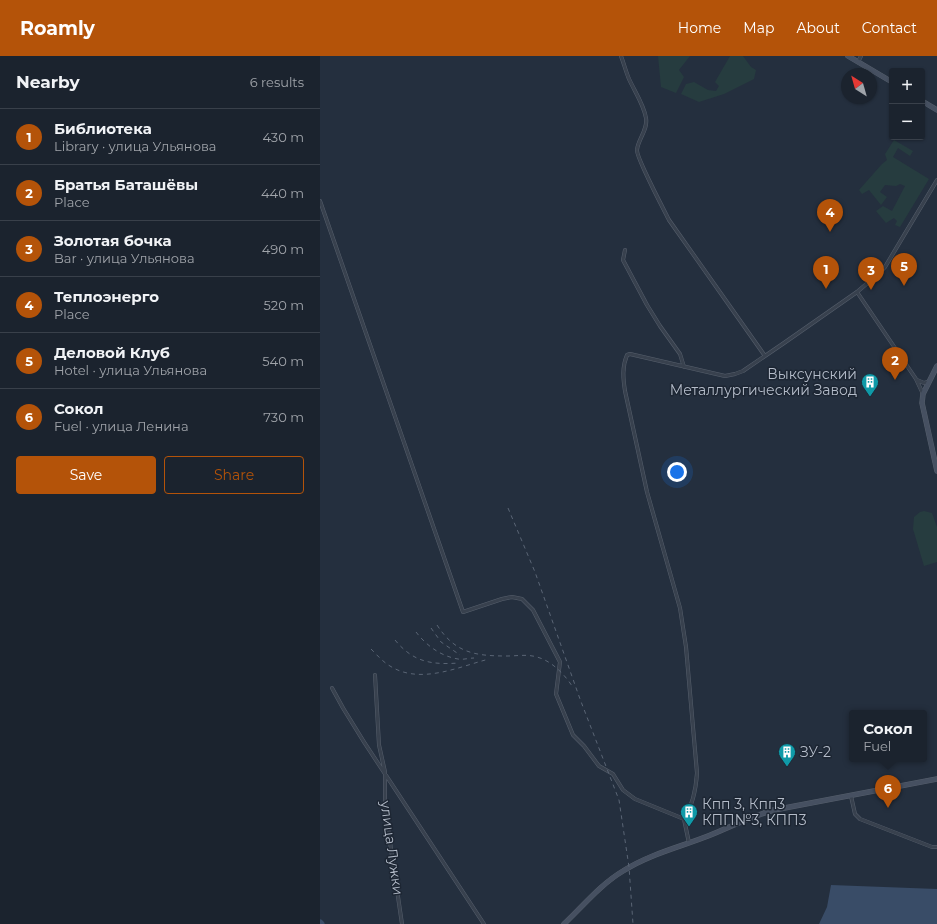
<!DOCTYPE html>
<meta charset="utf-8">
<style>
:root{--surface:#1b232e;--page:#242b36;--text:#f1f3f6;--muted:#a0a4aa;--line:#39404a;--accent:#b45309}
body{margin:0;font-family:Montserrat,sans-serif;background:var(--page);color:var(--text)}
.controls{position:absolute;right:12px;top:12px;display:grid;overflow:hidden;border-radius:4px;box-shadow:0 1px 3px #0004}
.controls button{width:36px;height:36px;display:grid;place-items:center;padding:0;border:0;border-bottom:1px solid var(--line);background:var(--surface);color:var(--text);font:20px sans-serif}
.compass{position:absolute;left:521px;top:12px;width:36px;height:36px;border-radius:50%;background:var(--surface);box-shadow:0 1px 3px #0004;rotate:323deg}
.you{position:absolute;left:357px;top:416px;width:14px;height:14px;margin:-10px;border:3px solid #fff;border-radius:50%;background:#1a73e8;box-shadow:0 0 0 6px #1a73e833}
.badge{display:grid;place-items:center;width:26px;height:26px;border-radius:50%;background:var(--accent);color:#fff;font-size:13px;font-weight:700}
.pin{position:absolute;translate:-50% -33px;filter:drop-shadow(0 1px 2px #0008)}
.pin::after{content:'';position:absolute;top:21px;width:14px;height:12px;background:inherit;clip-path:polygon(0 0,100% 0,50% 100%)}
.popup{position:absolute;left:529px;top:654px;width:78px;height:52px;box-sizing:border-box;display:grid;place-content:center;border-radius:4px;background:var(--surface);filter:drop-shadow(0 1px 3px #0005);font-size:13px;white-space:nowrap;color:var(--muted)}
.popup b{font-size:15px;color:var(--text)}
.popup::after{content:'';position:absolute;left:50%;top:100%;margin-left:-8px;border:8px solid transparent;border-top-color:var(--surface)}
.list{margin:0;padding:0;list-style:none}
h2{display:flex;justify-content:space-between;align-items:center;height:52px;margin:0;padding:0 16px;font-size:17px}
h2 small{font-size:13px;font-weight:400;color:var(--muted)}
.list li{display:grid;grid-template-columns:26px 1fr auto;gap:12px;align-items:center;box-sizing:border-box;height:56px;padding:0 16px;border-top:1px solid var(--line)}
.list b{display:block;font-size:15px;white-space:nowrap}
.list p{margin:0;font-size:13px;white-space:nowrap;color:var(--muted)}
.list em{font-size:13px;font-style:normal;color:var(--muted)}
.actions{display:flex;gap:8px;padding:12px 16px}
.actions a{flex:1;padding:9px 0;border:1px solid var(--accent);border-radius:4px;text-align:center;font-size:14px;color:var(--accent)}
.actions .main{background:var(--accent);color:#fff}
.map{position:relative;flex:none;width:617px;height:868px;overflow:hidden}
header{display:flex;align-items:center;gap:24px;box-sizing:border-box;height:56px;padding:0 20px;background:var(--accent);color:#fff}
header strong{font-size:19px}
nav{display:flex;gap:22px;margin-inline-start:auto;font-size:14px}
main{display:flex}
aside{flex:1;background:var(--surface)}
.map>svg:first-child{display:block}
</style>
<header>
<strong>Roamly</strong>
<nav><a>Home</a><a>Map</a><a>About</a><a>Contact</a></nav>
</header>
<main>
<aside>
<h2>Nearby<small>6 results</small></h2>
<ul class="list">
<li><span class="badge">1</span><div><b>Библиотека</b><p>Library · улица Ульянова</p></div><em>430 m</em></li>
<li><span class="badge">2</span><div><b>Братья Баташёвы</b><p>Place</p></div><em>440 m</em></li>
<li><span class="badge">3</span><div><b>Золотая бочка</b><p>Bar · улица Ульянова</p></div><em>490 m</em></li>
<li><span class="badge">4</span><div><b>Теплоэнерго</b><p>Place</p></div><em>520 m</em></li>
<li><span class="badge">5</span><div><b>Деловой Клуб</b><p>Hotel · улица Ульянова</p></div><em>540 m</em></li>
<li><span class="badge">6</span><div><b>Сокол</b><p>Fuel · улица Ленина</p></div><em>730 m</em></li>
</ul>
<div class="actions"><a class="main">Save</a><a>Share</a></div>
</aside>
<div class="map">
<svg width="617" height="868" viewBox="0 0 617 868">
<rect width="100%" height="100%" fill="#242f3e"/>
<path fill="#263c3f" d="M338 0H370L359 14 364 21 356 37 341 31Z
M410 0H423L431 11 436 14 434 23 404 38 379 46 361 38 366 28 374 26 388 34 396 35 399 30 395 26Z
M574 84 593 95 590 100 578 92 573 101 609 123 580 171 575 169 577 165 574 162 566 167 556 155 563 150 572 155 585 130 580 128 576 130 565 129 560 136 567 141 561 149 549 134 542 138 539 134 562 108 567 104 565 98Z
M604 455 612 457 617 471V506L604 510 593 473 594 461 600 456Z"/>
<path fill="#394c67" d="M511 829 617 833V868H499L507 851Z"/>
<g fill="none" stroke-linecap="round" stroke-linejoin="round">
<path stroke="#394c67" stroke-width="7" d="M0 867 1 868"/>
<g stroke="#565f6c" stroke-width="4">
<path id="street" d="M301 0C304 8 306 16 309 23 315 36 324 49 326 62 328 74 318 83 317 94 316 101 344 154 349 164L445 300
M538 6 541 0
M0 145 143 556 182 543 192 541 202 543 213 554 240 606 236 638 253 679 264 690 279 710 293 718 303 734 315 743 364 763C373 749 376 733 377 717L366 591 360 552 327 436 305 335C303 322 302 311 307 299L310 298 405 320 415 318 423 315 464 287 537 236 557 219 565 211 617 124
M305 194 303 204 327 249 340 270 360 298 364 311
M537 236 596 323 603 338
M597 324 604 327 608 326
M55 619 59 689 65 716V752L82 868
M12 632 23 652 44 686 164 868
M531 740 535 758 540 763 612 791H617
M364 763 369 787"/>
</g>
<g stroke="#565f6c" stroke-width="5.5">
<path id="secondary" d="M528 0 572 26
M602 45 617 54
M617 310 603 338 602 347 617 415
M244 868C263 850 281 828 303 815 330 798 360 791 388 780 411 771 431 760 454 754L617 723"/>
</g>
<use href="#street" stroke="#38414e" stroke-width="3"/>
<use href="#secondary" stroke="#465061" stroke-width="4.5"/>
<path stroke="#5a6575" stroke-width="1" stroke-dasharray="4 4" stroke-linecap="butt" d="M188 452 215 516 260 643 299 744 309 811 313 868
M117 569C135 597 155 600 187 600 197 600 207 598 217 601 232 605 245 619 252 630
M111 572 121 586 140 599
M96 576C106 589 120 600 138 603 143 604 149 602 154 602
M75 584C93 606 111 609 139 607
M51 593C57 599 63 606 70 610 100 629 138 611 169 603"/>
</g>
<defs>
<g id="building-pin" transform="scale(0.9)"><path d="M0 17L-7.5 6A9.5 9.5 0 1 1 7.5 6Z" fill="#0f9aa8" stroke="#1d2633"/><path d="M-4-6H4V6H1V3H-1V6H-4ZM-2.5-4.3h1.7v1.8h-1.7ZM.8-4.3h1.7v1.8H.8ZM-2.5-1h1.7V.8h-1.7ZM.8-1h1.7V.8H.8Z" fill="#fff"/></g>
</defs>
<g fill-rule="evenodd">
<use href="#building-pin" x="550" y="326"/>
<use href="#building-pin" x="467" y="696"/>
<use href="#building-pin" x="369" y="756"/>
</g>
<g text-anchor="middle" stroke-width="3" stroke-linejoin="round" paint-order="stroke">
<g font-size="14" fill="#b4bcc9" stroke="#1d2633" text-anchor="start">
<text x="537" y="323" text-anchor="end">Выксунский<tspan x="537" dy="16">Металлургический Завод</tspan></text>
<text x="480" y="701">ЗУ-2</text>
<text x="382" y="753">Кпп 3, Кпп3<tspan x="382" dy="16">КПП№3, КПП3</tspan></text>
</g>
<g font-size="14" fill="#b4bcc9" stroke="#1d2633">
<text transform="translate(72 792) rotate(82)" y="5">улица Лужки</text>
</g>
</g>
</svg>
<div class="controls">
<button>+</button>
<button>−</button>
</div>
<svg class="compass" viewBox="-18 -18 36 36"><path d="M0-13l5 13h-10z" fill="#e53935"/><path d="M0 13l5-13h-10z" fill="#a0a4aa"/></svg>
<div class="you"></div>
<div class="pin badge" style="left:506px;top:233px">1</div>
<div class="pin badge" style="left:575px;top:324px">2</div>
<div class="pin badge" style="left:551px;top:234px">3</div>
<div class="pin badge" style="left:510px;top:176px">4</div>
<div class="pin badge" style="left:584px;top:230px">5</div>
<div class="pin badge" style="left:568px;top:752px">6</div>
<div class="popup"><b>Сокол</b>Fuel</div>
</div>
</main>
